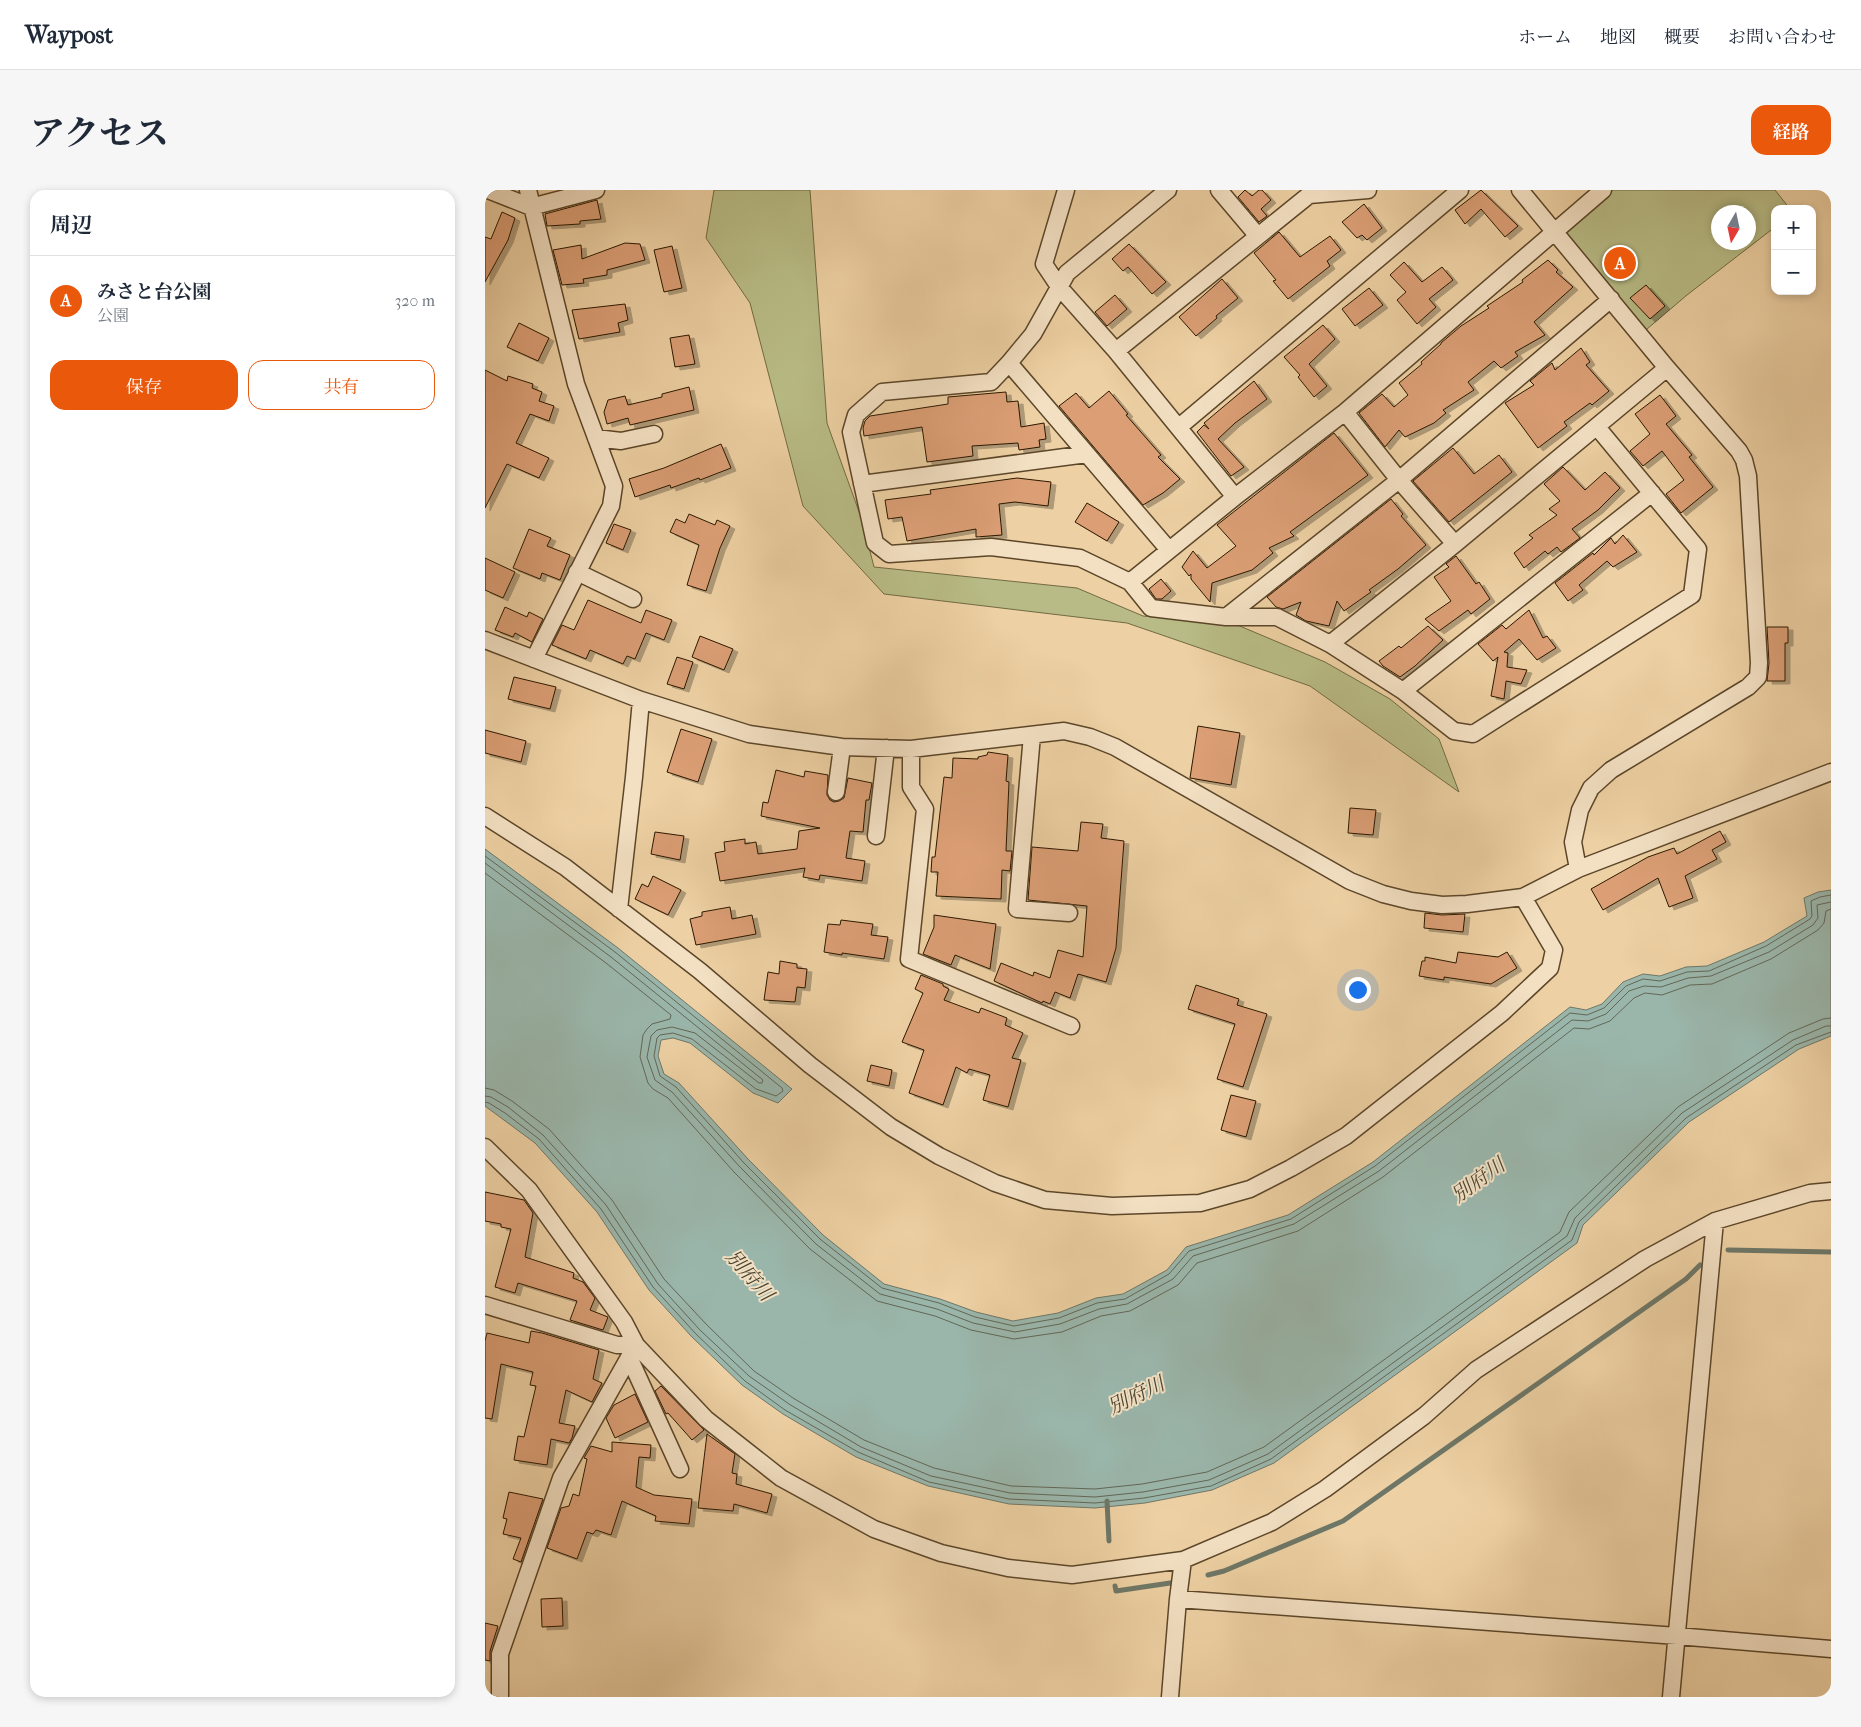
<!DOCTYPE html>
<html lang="ja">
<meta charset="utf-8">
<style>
:root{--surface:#fff;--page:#f6f6f7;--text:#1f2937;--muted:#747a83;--line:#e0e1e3;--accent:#ea580c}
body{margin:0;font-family:"IM FELL French Canon","Noto Serif JP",serif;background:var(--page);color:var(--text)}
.controls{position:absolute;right:15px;top:15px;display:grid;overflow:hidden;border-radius:10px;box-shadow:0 2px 8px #0003}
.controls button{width:45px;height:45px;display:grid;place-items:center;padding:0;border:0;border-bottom:1px solid var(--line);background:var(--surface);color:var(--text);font:25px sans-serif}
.compass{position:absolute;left:1226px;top:15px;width:45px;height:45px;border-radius:50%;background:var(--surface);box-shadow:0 2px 8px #0003;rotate:189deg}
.you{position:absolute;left:872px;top:799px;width:18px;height:18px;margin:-12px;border:4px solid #fff;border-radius:50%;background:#1a73e8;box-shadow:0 0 0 8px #1a73e833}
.badge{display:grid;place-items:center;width:32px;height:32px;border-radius:50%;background:var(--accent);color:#fff;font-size:16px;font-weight:700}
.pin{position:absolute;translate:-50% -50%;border:2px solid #fff;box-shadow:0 1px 5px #0006}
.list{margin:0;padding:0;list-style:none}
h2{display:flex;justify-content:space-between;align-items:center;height:65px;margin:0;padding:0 20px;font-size:21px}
h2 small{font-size:16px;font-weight:400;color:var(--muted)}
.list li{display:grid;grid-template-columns:32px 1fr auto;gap:15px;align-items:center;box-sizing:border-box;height:90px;padding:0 20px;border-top:1px solid var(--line)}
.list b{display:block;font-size:19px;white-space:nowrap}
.list p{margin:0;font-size:16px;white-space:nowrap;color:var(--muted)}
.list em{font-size:16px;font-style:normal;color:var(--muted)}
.actions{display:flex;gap:10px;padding:15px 20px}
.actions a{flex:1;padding:11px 0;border:1px solid var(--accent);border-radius:15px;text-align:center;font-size:18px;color:var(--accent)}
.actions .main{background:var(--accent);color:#fff}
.map{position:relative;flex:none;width:1346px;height:1507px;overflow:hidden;border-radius:15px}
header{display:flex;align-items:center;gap:30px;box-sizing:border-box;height:70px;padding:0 25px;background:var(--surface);border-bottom:1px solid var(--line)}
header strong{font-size:24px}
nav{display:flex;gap:28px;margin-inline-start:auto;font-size:18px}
.intro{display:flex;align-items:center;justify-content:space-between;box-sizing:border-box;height:120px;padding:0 30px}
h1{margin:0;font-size:35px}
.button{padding:12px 22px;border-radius:15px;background:var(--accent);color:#fff;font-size:18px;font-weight:700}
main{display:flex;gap:30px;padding:0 30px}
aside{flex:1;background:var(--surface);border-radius:15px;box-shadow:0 2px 8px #0003}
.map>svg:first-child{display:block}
</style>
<header>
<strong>Waypost</strong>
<nav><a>ホーム</a><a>地図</a><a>概要</a><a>お問い合わせ</a></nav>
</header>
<div class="intro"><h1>アクセス</h1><a class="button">経路</a></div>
<main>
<aside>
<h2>周辺<small></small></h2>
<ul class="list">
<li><span class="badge">A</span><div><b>みさと台公園</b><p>公園</p></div><em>320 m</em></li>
</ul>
<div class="actions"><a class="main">保存</a><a>共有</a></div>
</aside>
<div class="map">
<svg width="1346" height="1507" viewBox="0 0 1346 1507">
<defs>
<filter id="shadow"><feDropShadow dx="5" dy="3" stdDeviation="0" flood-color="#0004"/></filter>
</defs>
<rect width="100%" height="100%" fill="#edd0a3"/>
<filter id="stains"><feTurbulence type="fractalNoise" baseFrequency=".004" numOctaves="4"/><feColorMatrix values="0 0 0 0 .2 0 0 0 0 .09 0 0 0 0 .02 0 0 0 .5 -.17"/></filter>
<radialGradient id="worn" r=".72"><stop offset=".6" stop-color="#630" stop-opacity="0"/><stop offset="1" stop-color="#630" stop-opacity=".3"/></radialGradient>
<path fill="#b8bb85" stroke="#726a42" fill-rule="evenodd" d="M229 0H325L342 233 377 330 389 377 592 398 658 426 750 434 840 472 905 509 954 549 974 602 825 496 642 433 399 404 318 316 265 113 221 48Z
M1118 0H1290L1305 19H1290V37L1202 105 1155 145 1069 41ZM1234 22H1264V52H1234Z"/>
<path fill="#9ab6ab" stroke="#6e7767" d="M0 659 133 758 307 899 293 913 268 903 205 853 188 848 176 850 173 866 179 884 194 893 263 969 338 1045 399 1094 455 1109 491 1122 528 1131 573 1123 611 1108 638 1104 682 1080 701 1057 803 1025 888 972 1085 817 1101 820 1117 814 1138 792 1158 784 1175 786 1201 777 1222 776 1279 752 1322 726 1319 708 1333 702 1346 700V846L1314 859 1204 932 1098 1035 1092 1053 789 1273 727 1300 660 1313 610 1318 524 1314 443 1296 371 1267 298 1224 257 1195 207 1147 164 1100 112 1022 50 953 0 916Z"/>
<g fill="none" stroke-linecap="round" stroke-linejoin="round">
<path stroke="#626756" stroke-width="1" d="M0 666 130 762 297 898 298 901 291 906 271 899 207 849 188 843 175 845 172 848 169 866 175 886 191 897 259 973 335 1049 397 1098 454 1113 490 1127 529 1136 574 1128 612 1113 640 1109 684 1084 704 1061 806 1029 890 976 1085 823 1102 825 1119 818 1141 796 1158 789 1175 791 1202 782 1224 781 1281 756 1325 729 1327 726 1326 711 1335 707 1346 705
M0 673 126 767 278 890 277 893H274L210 843 187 837 172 840 166 846 162 867 170 890 187 902 255 977 331 1054 395 1104 452 1119 488 1133 530 1142 575 1134 614 1119 642 1114 688 1089 708 1066 809 1034 894 981 1087 830 1103 831 1121 824 1144 801 1159 796 1176 797 1203 788 1226 786 1284 762 1328 735 1333 728 1332 715 1346 712
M0 683 121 773 186 825 185 829 167 834 162 839 158 845 155 867 163 893 168 899 183 908 249 982 325 1059 392 1111 450 1126 486 1140 529 1149 577 1142 616 1126 645 1121 693 1095 712 1073 813 1041 898 987 1089 838 1104 839 1125 831 1149 808 1160 803 1177 805 1205 795 1227 794 1286 769 1333 740 1339 733 1341 721 1346 719
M0 898 9 900 27 911 64 939 127 1010 179 1089 221 1134 269 1181 308 1208 379 1250 449 1278 526 1296 610 1299 657 1294 722 1282 779 1257 1075 1042 1084 1022 1193 917 1304 843 1338 829 1346 828
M0 906 6 907 23 917 58 945 121 1015 173 1094 215 1140 264 1186 304 1214 376 1257 446 1286 525 1303 610 1307 658 1302 724 1290 783 1264 1082 1046 1090 1028 1197 923 1308 850 1341 836H1346
M0 912 4 913 20 923 54 949 116 1019 168 1097 211 1144 260 1191 300 1220 373 1262 444 1292 524 1309 610 1313 659 1308 726 1296 786 1269 1087 1050 1094 1032 1201 928 1311 855 1346 842"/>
<path stroke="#6e7767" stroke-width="5" d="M1243 1060 1346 1062
M622 1311 624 1351
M723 1385 739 1381 858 1331 1201 1089 1215 1075
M630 1396 631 1401 692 1392"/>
</g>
<path fill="#db9e74" stroke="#2b1800" filter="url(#shadow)" d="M760 0 767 6 774 0H777L786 10 776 19 782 26 774 32 753 7Z
M996 0 1033 36 1020 47 996 19 980 34 970 20Z
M112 10 116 29 95 31V34L62 36 60 24Z
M879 14 897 38 882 50 877 45 872 48 857 32Z
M17 22 30 28 23 50 0 92V47L6 49Z
M794 42 815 67 845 46 856 60 842 71 845 76 803 109 788 91 791 90 769 63Z
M140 53 155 54 160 70 122 80V85L98 89 99 93 77 95 68 60 96 55 97 69Z
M644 54 681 92 667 104 643 77 638 81 627 69Z
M187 56 197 98 179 102 169 60Z
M1063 70 1073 80 1071 82 1088 97 1049 132 1060 145 1030 162 1033 166 1016 178 1009 171 983 192 989 200 958 220 961 223 949 233 920 247 914 240 900 257 874 223 897 204 909 217 923 205 914 193 937 174 936 172 956 154V153L976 136 1004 118 1002 116 1038 92 1037 90Z
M919 72 937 92 957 77 968 90 944 109 951 117 932 134 912 110 921 102 905 85Z
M737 89 753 108 731 126 732 128 711 146 694 127Z
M1161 95 1180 116 1165 129 1145 108Z
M884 98 898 115 870 136 857 119Z
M630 105 642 119 622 136 610 122Z
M140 114 143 130 133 133 135 142 94 149 87 120Z
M34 133 64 148 53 171 22 157Z
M838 135 850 149 824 174 842 196 829 207 813 187 815 185 799 167Z
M204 145 210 174 190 177 185 148Z
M1096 158 1105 172 1101 175 1124 201 1107 215 1105 213 1079 232 1082 236 1053 258 1020 213 1049 195 1045 191 1067 173 1070 180Z
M0 180 22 191 23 186 48 194 47 198 57 202 54 211 69 216 64 231 45 224 31 253 64 268 54 288 22 274 0 318Z
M769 191 782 209 750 233 733 249 759 277 746 286 712 242 719 235 724 239 719 233Z
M204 197 209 220 145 235 143 228 122 234 119 222 123 210 140 206 143 215 177 207V204Z
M624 201 643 224 641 225 676 265 673 267 695 289 678 303 658 315 574 216 591 203 604 218Z
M521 202 522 212 533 211 536 237 559 233 561 249 554 250 555 257 534 260 533 253 487 256 488 266 442 272 437 237 379 246 378 238 380 231 385 226 463 214V207Z
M1175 205 1191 226 1181 234 1207 265 1204 267 1228 297 1196 323 1181 304 1199 290 1177 261 1158 276 1145 261 1165 244 1150 224Z
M849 243 883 285 805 342 809 346 784 358 788 363 767 380 727 393 725 412 706 389V384L704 386 697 377 708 361 722 378 751 356 732 335Z
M236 254 246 278 215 290 214 288 186 298 185 295 150 307 144 289 179 278Z
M968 258 989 284 1014 265 1027 282 964 332 928 291Z
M1078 277 1100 300 1120 282 1135 298 1113 320 1087 339 1095 348 1076 362 1072 357 1063 364 1060 361 1039 378 1029 363 1048 348 1044 345 1072 325 1064 319 1075 311 1059 294Z
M532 288 566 292 563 316 530 312 514 314 517 345 491 347V339L422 351 417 327 403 329 400 310 446 304 445 300Z
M906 309 918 324 916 326 941 355 913 379 884 400 886 402 859 421 852 411 844 436 821 431 811 425 816 412 798 419 791 417 782 407Z
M602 313 634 332 622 351 590 332Z
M204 324 230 335 232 330 245 336 235 358 221 401 202 395 214 355 185 342 191 329 200 333Z
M129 334 146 340 138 360 121 353Z
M44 339 66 348 62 356 85 365 75 390 57 383 55 389 28 378Z
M1138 345 1152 362 1128 377 1122 371 1094 395 1098 400 1083 411 1070 393 1108 363 1109 365 1126 348 1130 354Z
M971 366 991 394 994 392 1005 409 986 424 983 420 954 441 940 429 966 411 949 387 964 377 961 374Z
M0 368 30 382 18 408 0 400Z
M676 389 686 401 677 409H671L664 399Z
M103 410 156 433 161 420 187 430 179 450 161 443 150 469 142 466 138 474 105 460 101 469 67 455 77 435 89 440Z
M20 417 42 427 44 422 58 429 47 452 30 443 28 447 10 440Z
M1044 420 1058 448 1062 446 1071 458 1052 470 1034 449 1019 462 1023 463 1022 477 1042 480 1036 494 1021 491 1019 509 1006 506 1013 467 1008 471 993 454 1017 435 1021 439Z
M943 436 958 450 930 476 915 487 898 476 894 471 914 456 916 458Z
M1282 437H1303V453H1300V491H1282L1284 473Z
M215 446 248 459 239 480 207 467Z
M192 467 208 472 199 499 182 494Z
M29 487 71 497 65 519 23 509Z
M713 536 755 543 746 595 705 588Z
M196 539 227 549 213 592 182 582Z
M0 540 41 551 36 572 0 563Z
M503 562 523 565 521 591 524 592 521 661H527L525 681 517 680 516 709 451 706 453 682H446L447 667H450L459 587 467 588 468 568 493 569V567L502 565Z
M291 580 319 587 320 581 343 585 342 605 345 610 349 612 354 611 359 608 363 588 387 593 384 610H381L378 642 365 641 361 668 380 671 377 691 335 685 334 690 318 687 320 678 235 691 230 663 240 661 239 652 260 649V654L271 652 273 664 312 659 314 641 335 638 276 626 278 612 283 613Z
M865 618 891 620 888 645 863 643Z
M596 632 618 634 616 648 639 651 631 758 621 792 593 784 585 808 570 802 565 814 558 811 557 813 509 791 516 773 548 786 549 782 565 788 573 760 598 767 602 716 543 710 547 657 593 661Z
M1235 641 1241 652 1227 660 1232 669 1200 686 1208 708 1184 717 1173 688 1118 720 1106 699 1163 667 1189 658 1192 664Z
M170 642 199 646 195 670 166 664Z
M168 686 196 700 183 725 150 709 157 694 163 697Z
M245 717 247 729 267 725 271 744 211 755 205 729 217 726V722Z
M940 723 957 725 980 724 978 742 939 738Z
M449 725 511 734 505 779 470 765 466 775 438 764 449 737Z
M356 730 388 734 386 745 403 747 399 769 357 763V765L339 762 343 734 355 735Z
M973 762 1013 767 1022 762 1032 778 1006 794 959 787V790L934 786 937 771H940V767L971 773Z
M295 771 312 774V778L322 779 320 798 312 797 310 812 279 810 283 782 294 784Z
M436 785 458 794V796L464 799 459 810 494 823 496 818 522 828 520 835 538 843 527 868 536 870 523 917 498 910 505 885 484 879 482 883 471 877 458 915 424 903 439 860 417 852 438 803 430 799Z
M711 795 754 809 752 815 782 824 758 897 732 889 750 834 703 819Z
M386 875 407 880 404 896 382 891Z
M746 905 771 911 761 947 736 940Z
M0 1002 39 1010 48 1023 40 1067 89 1083 88 1088 98 1092 110 1108 105 1120 123 1127 118 1140 85 1130 92 1111 33 1093 30 1103 10 1097 26 1039 16 1037V1034L0 1031Z
M46 1141 57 1143 114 1160 108 1189 117 1193 107 1212 81 1200 74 1233 90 1236 87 1248 84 1253 66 1249 62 1275 29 1270 33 1246 39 1247 51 1196 45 1195 48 1182 16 1174 7 1229 0 1228V1151L2 1143 44 1153Z
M176 1196 219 1240 207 1250 183 1223 181 1224 170 1201Z
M150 1204 163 1232 130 1248 121 1228 129 1215Z
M222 1244 250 1264 247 1283 252 1284 251 1294 287 1304 282 1323 249 1314 248 1321 213 1318Z
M127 1252 166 1255 165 1268 154 1267 151 1297 169 1305 207 1309 204 1334 170 1331 171 1326 137 1311 126 1345 111 1340 108 1344 102 1342 92 1369 62 1358 76 1318 84 1316 88 1304 94 1306 102 1269 99 1268 106 1256 127 1262Z
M24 1302 58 1309 36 1372 28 1369 36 1348 18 1344 22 1329 18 1328Z
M77 1408 78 1436 57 1437 56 1409Z
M0 1433 13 1436 5 1461V1471L0 1470Z"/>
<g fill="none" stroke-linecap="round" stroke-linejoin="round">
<g stroke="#5c4629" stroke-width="19">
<path id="minor" d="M3 0 46 17 111 0
M43 0 91 194 129 296 126 316 49 469
M581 0 559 74 575 98 631 161 750 307
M683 0 582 83 548 144 524 173 506 192 397 202 371 225 366 242 390 353 404 364 506 357 595 368 645 392 666 418 741 427H792L845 454 918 501 969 541 988 544 1207 405 1213 359 1112 237
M734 0 772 45
M1035 0 1182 178 1254 261 1259 270 1263 286 1274 473 1273 487 1263 497 1126 580 1106 598 1095 620 1088 652 1093 679
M631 161 824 5 883 0
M524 173 684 360
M860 222 914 290 970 354
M694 237 975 0
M111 248 136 251 169 244
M377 294 602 264
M92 382 148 409
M645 392 750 307 860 222 1118 0
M741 427 914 290 1126 109
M0 450 156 510 264 544 357 557 426 559 579 541 605 547 630 557 865 691 898 704 926 711 957 715 982 714 1038 707 1093 679 1346 582
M845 454 970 354 1182 178
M918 501 1167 303
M547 545 532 719 584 723
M426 559V597L440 619 424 769 586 836
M351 602 357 557
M0 626 80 677 215 781 325 875 406 937 454 966 510 993 560 1010 627 1016 715 1013 765 999 806 978 861 946 1017 823 1065 778 1069 760 1038 707
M391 646 401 558
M134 719 149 587 156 510
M0 957 44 1000 139 1132 151 1155 221 1229 296 1288 389 1339 456 1363 523 1378 587 1385 698 1370 787 1332 840 1299 939 1226 991 1180 1160 1069 1230 1031 1325 1003 1346 1001
M0 1115 132 1155H151
M144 1167 195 1279
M693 1409 1192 1446 1346 1459
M15 1507V1464L76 1288 151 1155
M685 1507 693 1409 698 1370
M1186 1507 1230 1031"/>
</g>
<use href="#minor" stroke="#f3e0c3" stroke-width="16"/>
</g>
<g text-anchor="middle" stroke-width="4" stroke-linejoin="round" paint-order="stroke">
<g font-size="20" font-style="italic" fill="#4c4733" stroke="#f3e0c3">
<text transform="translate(993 990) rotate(-36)" y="7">別府川</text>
<text transform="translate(265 1085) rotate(49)" y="7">別府川</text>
<text transform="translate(651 1205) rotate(-26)" y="7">別府川</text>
</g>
</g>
<rect width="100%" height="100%" filter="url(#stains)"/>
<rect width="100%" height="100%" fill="url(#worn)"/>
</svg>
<div class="controls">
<button>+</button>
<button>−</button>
</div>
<svg class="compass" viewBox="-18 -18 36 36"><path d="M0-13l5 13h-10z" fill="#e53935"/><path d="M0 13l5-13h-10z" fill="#747a83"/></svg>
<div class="you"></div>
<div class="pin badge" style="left:1135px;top:73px">A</div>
</div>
</main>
